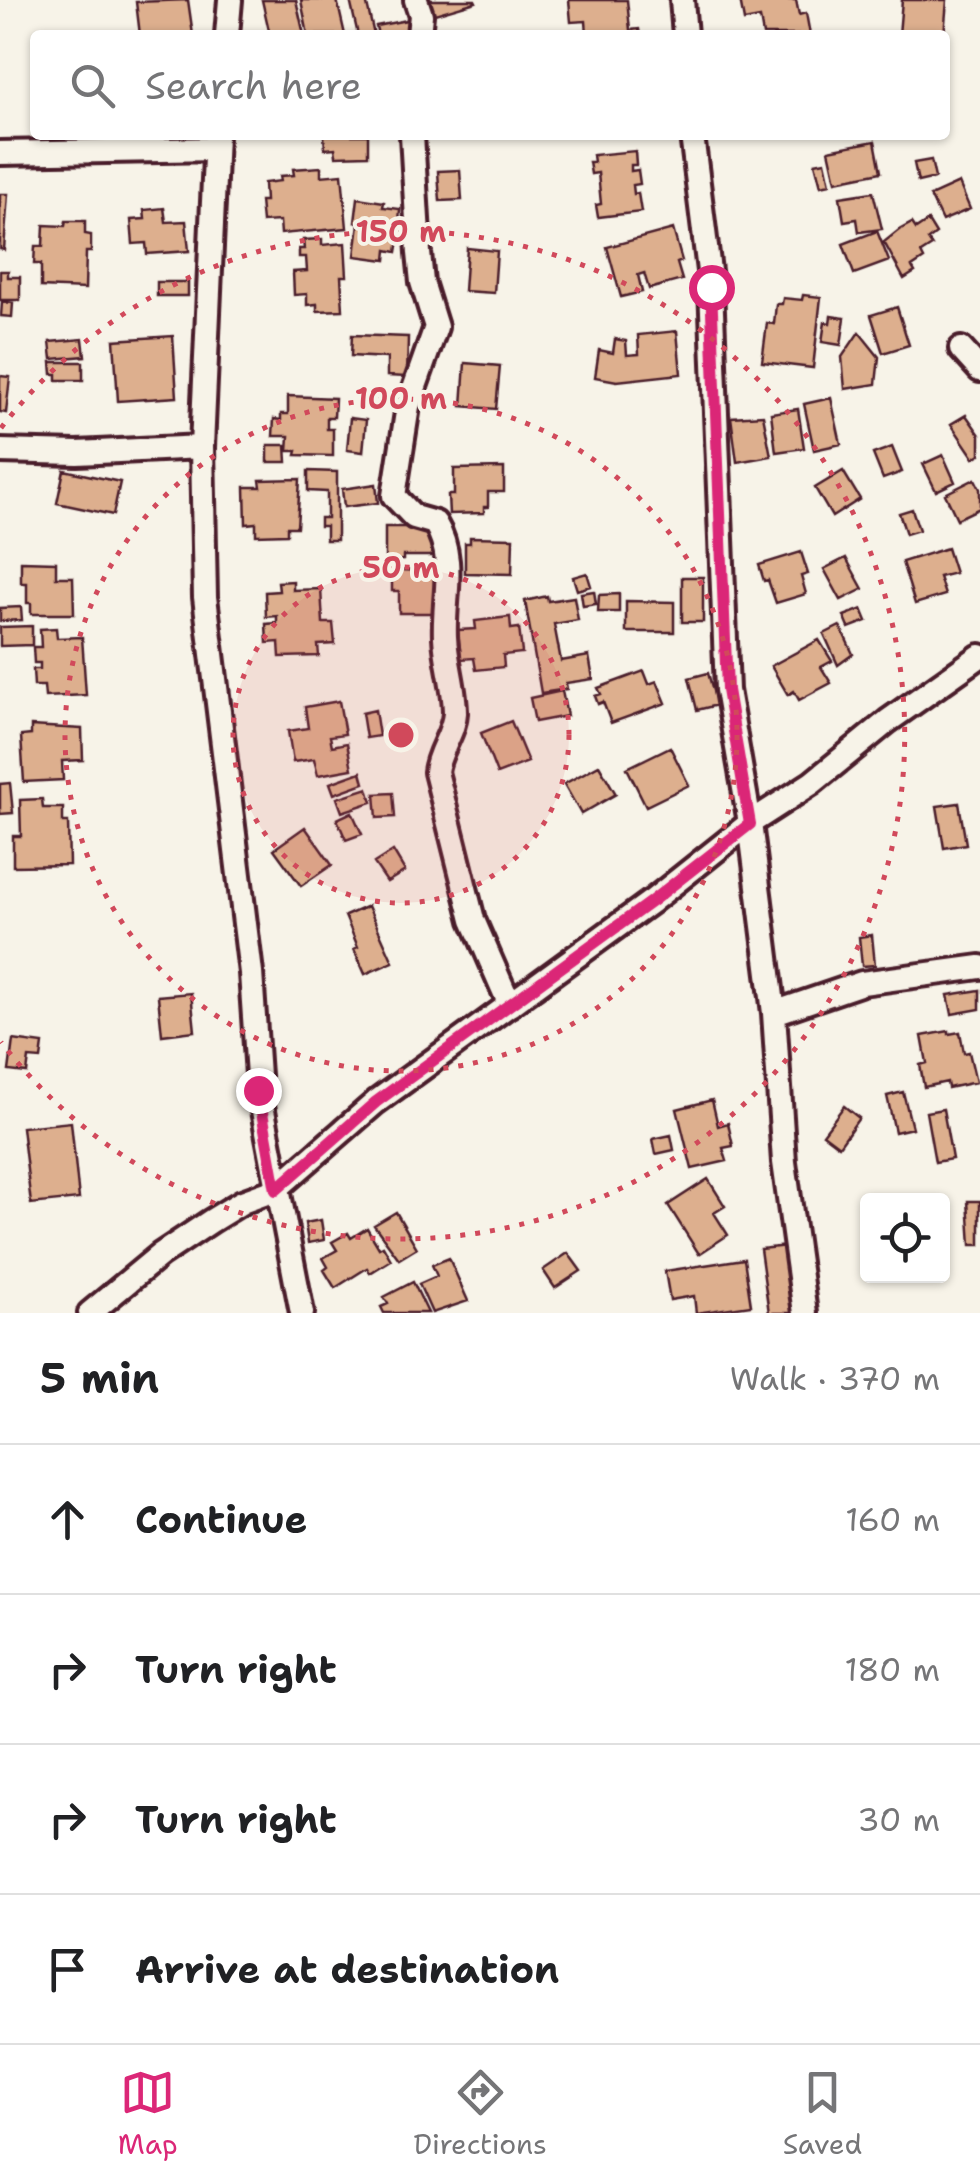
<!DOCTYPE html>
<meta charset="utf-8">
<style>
:root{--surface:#fff;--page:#f6f6f6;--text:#202124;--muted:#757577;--line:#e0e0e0;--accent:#db2777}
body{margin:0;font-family:"Shantell Sans",sans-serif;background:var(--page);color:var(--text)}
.controls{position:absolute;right:30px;bottom:30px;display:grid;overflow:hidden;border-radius:10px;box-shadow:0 2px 8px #0004}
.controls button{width:90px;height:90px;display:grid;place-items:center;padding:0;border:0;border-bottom:2px solid var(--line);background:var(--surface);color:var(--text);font:50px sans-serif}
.stop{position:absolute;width:30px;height:30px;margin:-22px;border:8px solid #db2777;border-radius:50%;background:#fff}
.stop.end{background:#db2777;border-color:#fff;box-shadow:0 2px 10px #0008}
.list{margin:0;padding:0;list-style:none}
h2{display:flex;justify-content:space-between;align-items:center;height:130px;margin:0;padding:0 40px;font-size:42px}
h2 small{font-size:32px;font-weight:400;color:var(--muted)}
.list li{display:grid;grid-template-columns:65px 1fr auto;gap:30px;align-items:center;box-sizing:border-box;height:150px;padding:0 40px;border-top:2px solid var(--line)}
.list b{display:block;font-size:38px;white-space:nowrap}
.list em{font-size:32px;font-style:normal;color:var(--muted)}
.icon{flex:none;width:55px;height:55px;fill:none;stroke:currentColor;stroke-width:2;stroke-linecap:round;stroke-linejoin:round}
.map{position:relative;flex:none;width:980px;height:1313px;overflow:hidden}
.search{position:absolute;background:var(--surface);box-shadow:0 2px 8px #0004;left:30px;right:30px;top:30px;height:110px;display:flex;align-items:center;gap:25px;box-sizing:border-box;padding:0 35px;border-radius:10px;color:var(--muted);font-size:38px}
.sheet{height:730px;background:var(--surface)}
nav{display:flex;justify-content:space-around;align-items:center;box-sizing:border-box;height:140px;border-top:2px solid var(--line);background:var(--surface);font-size:28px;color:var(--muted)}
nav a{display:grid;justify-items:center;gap:5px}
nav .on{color:var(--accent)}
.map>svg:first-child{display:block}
</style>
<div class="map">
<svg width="980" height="1313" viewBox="0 0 980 1313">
<rect width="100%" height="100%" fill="#f7f3e8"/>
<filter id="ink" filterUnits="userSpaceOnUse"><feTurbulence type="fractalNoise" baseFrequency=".01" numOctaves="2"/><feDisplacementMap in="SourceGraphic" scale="20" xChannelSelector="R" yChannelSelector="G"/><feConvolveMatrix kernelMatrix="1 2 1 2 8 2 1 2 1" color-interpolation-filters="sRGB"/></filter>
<g filter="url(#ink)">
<path fill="#ddaf8e" stroke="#4a1f2b" stroke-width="2.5" d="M188 0 193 35H140L136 2Z
M262 0H296L304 35H270Z
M301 0H337L345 35H308Z
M350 0H366L374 35H358Z
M424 0H475L476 2 428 16Z
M569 0H627L630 30 639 29 640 35H571L587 34 586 21 571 22Z
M740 0H796L799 15 806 13 810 35H763L760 18 744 21Z
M902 0H947L944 35H899Z
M412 19 415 35H378L376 26Z
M469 26 471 35H434V34Z
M324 135H368V155L336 156 335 148 325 149Z
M875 141 881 172 836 181 829 150Z
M635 151 636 165H631V171L638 170 640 184 633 185 634 194 638 193 641 212 598 217 596 205 601 204 598 173 591 174 589 162H594L593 155Z
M931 160 935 178 918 182 914 163Z
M825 161 830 184 821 186 815 163Z
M321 167V176L342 174 347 228 281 234 280 221 262 222 260 201H265L264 183 281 181 280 176 294 175 293 169Z
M460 170 462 200 440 201 438 171Z
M959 183 970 209 942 221 930 196Z
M873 192 882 229 859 232 857 219 844 221 840 197Z
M0 194H8L4 250 0 249Z
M358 198 384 202 383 207 400 209 399 222 413 224 410 242 399 240 397 252 387 250 386 260 355 256 359 223 355 222Z
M164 208 166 222 186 221 189 251 147 254 146 243 133 244 131 220 145 219 144 210Z
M66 221H85V234L91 235V252H86L85 289 41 287V264H34L35 246H43L44 225 65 226Z
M928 221 936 234 928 240 932 246 921 253 924 259 912 267 915 272 904 279 884 242 899 230 912 223 916 229Z
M673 229 682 261 677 263 682 280 649 289 644 273 638 275 642 292 621 297 607 247Z
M877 231 889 261 854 274 843 244Z
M322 239V245L345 243 347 276H341L343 310 317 311V304L307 305V294L294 295 293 272 307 271 306 257H299V249H304L303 240Z
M467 248 497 251 494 293 464 291Z
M0 271H8V277H20V300H0Z
M157 282H188V296H157Z
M803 295 821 297 813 368 762 362 767 323 774 324 776 304H782L783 298 802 300Z
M2 302 13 303 12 317 1 316Z
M897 307 909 345 883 353 871 315Z
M831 316 845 318 841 345 822 342 825 322 830 323Z
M677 331 681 374 617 381 595 377 599 350 613 353 615 339 626 341 627 355 639 354 638 335Z
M859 332 879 357 876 384 845 389 842 357Z
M352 335 408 337 407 377 387 376V358L351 356Z
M173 336 177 397 118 401 114 340Z
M83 339 85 356 52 359 50 342Z
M51 362H83V380H57V374H52Z
M465 363 500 366 496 409 462 406Z
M0 376 10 377 6 413 0 412Z
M288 396 335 398 334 417H327V429H333V456L296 455 297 451H288L289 436H273L274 419 281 420V414H288Z
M831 398 841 444 814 450 804 404Z
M798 409 804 448 776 452 771 413Z
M763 415 771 456 737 462 731 417Z
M966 415 980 435V454L974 458 951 424Z
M350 418 366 420 363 452 347 450Z
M268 445H286L287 462H268Z
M892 447 902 472 883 479 873 454Z
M943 455 955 482 936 491 923 464Z
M504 468V492H488V507H484V513L449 514 448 495H454V469Z
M64 470 120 482 113 515 57 503Z
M308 471 337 472V540H326V526H320V518H327V492L308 491Z
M843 471 860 499 832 517 815 488Z
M300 479 297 527H287V534L256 535V523L246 524 245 487H261L260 480Z
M975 479 980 489V508L957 519 945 494Z
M376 484 378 503 344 507 342 489Z
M912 509 919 530 906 534 899 513Z
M385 527H432V556H403V560L385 561Z
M470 537 513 538 512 574 465 573V543H470Z
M947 548 955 573 939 577 945 595 915 604 902 562Z
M801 552 808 574 801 576 806 594 776 603 768 580 764 581 759 565Z
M846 558 863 589 841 600 824 569Z
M21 561 56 562V577H73L74 614H31V603H27V583H21Z
M392 570 435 571 434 613H399V591H392Z
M587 573 591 586 577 590 573 577Z
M682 577H703V622H682Z
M293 581V590L321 589 323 623H333L335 644 318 645 319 656 280 657 279 642 267 643 266 624 277 623V616L266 617 265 592 279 591 278 582Z
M594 591 596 604 583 606 581 593Z
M619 594V612H598L599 595Z
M547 596 548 601 574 597 578 620 554 624 561 661 589 656 593 679 566 683 567 689 541 693 525 601Z
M626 601 674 602V632H626Z
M21 607 22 620 0 621V608Z
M862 609 867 621 849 628 844 616Z
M510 617 511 629 519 628 522 653 503 655 504 667 476 670 474 658 461 659 458 630 476 629 475 621Z
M32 626V645L0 646V627Z
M840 626 853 654 838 665 824 634Z
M56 628 57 638 82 637 86 695 45 697 44 686H34L33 669H40V663H34L33 647H41L40 629Z
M819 640 832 661 821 667 831 683 799 700 794 691 788 695 771 666Z
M644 671 649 684 657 681 666 703 611 723 603 702 598 704 595 696 601 694 598 688Z
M708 673 717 705 697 710 689 678Z
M562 691 567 716 535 722 530 698Z
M339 701 345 734 330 736 332 746 347 743 352 769 318 775 314 759 293 762 288 731 308 728 305 707Z
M375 710 379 736 366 738 362 713Z
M511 721 528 762 497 774 481 733Z
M31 726 82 729 83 760 62 761 63 780 24 782 21 736 31 735Z
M670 747 689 785 646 806 627 768Z
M599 765 616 794 581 814 564 784Z
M361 772 364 783 334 794 330 783Z
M10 783 13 813 0 814V784Z
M368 788 372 802 342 812 337 798Z
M393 793 395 817 377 818 375 794Z
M42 799 43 808H63V822H68L69 865 13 866V836H21L20 800Z
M959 803 966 844 944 848 937 806Z
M352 812 362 834 346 840 337 819Z
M305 827 332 865 301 886 274 849Z
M393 851 405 871 387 882 374 863Z
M368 906 393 962 365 974 354 949 358 947 345 916Z
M872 935 875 965 862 966 859 937Z
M980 990V1009L952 1014 948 995Z
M191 993 195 1031 162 1035 158 996Z
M949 1031V1034L960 1032 964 1053 969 1052 976 1082 948 1088 947 1082 924 1087 920 1065 927 1063 922 1036Z
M13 1040 43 1044 41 1059 29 1058 27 1073 9 1071Z
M903 1092 912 1128 895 1132 887 1096Z
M712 1100 718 1126 728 1123 733 1146 723 1148 727 1161 692 1169 677 1109Z
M844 1106 859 1118 839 1146 823 1134Z
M943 1109 952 1159 935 1162 926 1112Z
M71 1122 79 1199 31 1204 22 1127Z
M671 1135 674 1150 656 1154 653 1139Z
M708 1179 725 1206 714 1213 728 1235 699 1254 668 1205Z
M968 1201H980V1245H971Z
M396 1212 417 1248 399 1259 374 1225Z
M321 1220 324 1240 308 1243 305 1223Z
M367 1228 379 1248 383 1246 391 1260 370 1273 367 1268 335 1288 324 1270 328 1267 323 1258 337 1250 332 1242 348 1233 351 1238Z
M787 1246 797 1313H769L760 1249Z
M568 1253 581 1271 555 1288 543 1270Z
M449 1258 468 1301 432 1313 419 1284 437 1276 432 1265Z
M744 1259 751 1305 696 1313 694 1296 670 1300 665 1271Z
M413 1282 428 1313H384L381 1307 388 1304 384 1297Z"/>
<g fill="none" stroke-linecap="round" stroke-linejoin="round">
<g stroke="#4a1f2b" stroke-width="30">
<path id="street" d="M416 0 421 15 419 35
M682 0 685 35
M227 35 230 0
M216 135 202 447 205 597 251 973 259 1090 302 1313
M412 135 419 253 422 282 436 327 408 406 394 496 414 517 435 523C457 560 443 597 445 637 446 662 455 688 455 713 454 734 438 751 436 772L473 920 510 1005
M692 135 711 287 727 690 750 823 774 1013 784 1162 805 1313
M0 153 215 149
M961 349 980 370
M0 451 77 453 202 447
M774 1013 862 983 980 967
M90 1313 160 1255 211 1221 242 1202 275 1190 376 1102 652 901 750 823 812 783 888 721 980 656"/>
</g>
<use href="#street" stroke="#f7f3e8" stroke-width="22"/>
</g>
</g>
<g fill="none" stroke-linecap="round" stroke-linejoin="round" filter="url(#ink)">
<path stroke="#db2777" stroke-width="12" d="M258 1090 276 1190 376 1102 652 901 750 824 727 690 711 287"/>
</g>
<circle cx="401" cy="735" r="168" fill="#d1495b" fill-opacity=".12"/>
<g fill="none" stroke="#d1495b" stroke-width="5" stroke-dasharray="5 10">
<circle cx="401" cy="735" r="168"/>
<circle cx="401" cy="735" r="336"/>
<path d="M1 428A504 504 0 1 1 1 1042"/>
</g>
<circle cx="401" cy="735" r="15" fill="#d1495b" stroke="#f7f3e8" stroke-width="5"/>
<g font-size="30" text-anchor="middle" font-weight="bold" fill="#d1495b" stroke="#f7f3e8" stroke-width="8" stroke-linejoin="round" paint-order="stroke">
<text x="401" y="242">150 m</text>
<text x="401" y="409">100 m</text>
<text x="401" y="578">50 m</text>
</g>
</svg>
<div class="controls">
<button><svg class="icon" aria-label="locate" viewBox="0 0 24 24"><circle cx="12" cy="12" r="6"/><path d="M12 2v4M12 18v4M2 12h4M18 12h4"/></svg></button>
</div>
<div class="stop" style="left:711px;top:287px"></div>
<div class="stop end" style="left:258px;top:1090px"></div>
<div class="search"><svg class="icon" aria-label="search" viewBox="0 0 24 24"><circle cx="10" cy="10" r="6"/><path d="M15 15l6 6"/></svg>Search here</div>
</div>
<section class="sheet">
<h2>5 min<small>Walk · 370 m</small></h2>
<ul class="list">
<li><svg class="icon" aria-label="ahead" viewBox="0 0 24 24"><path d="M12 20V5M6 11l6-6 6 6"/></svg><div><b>Continue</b></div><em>160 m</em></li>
<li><svg class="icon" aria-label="right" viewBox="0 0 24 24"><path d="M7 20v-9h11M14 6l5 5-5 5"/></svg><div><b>Turn right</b></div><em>180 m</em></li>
<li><svg class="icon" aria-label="right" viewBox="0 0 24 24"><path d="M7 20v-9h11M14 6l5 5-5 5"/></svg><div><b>Turn right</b></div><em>30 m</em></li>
<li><svg class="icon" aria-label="arrive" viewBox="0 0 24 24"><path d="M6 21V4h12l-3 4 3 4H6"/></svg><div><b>Arrive at destination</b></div></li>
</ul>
</section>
<nav>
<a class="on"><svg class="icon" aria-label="map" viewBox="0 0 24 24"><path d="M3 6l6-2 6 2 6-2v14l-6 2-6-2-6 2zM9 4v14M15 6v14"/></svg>Map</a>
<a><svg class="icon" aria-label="directions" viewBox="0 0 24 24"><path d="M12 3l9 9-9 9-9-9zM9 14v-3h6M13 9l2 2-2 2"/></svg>Directions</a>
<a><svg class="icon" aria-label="saved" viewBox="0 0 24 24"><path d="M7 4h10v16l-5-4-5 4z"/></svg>Saved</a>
</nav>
